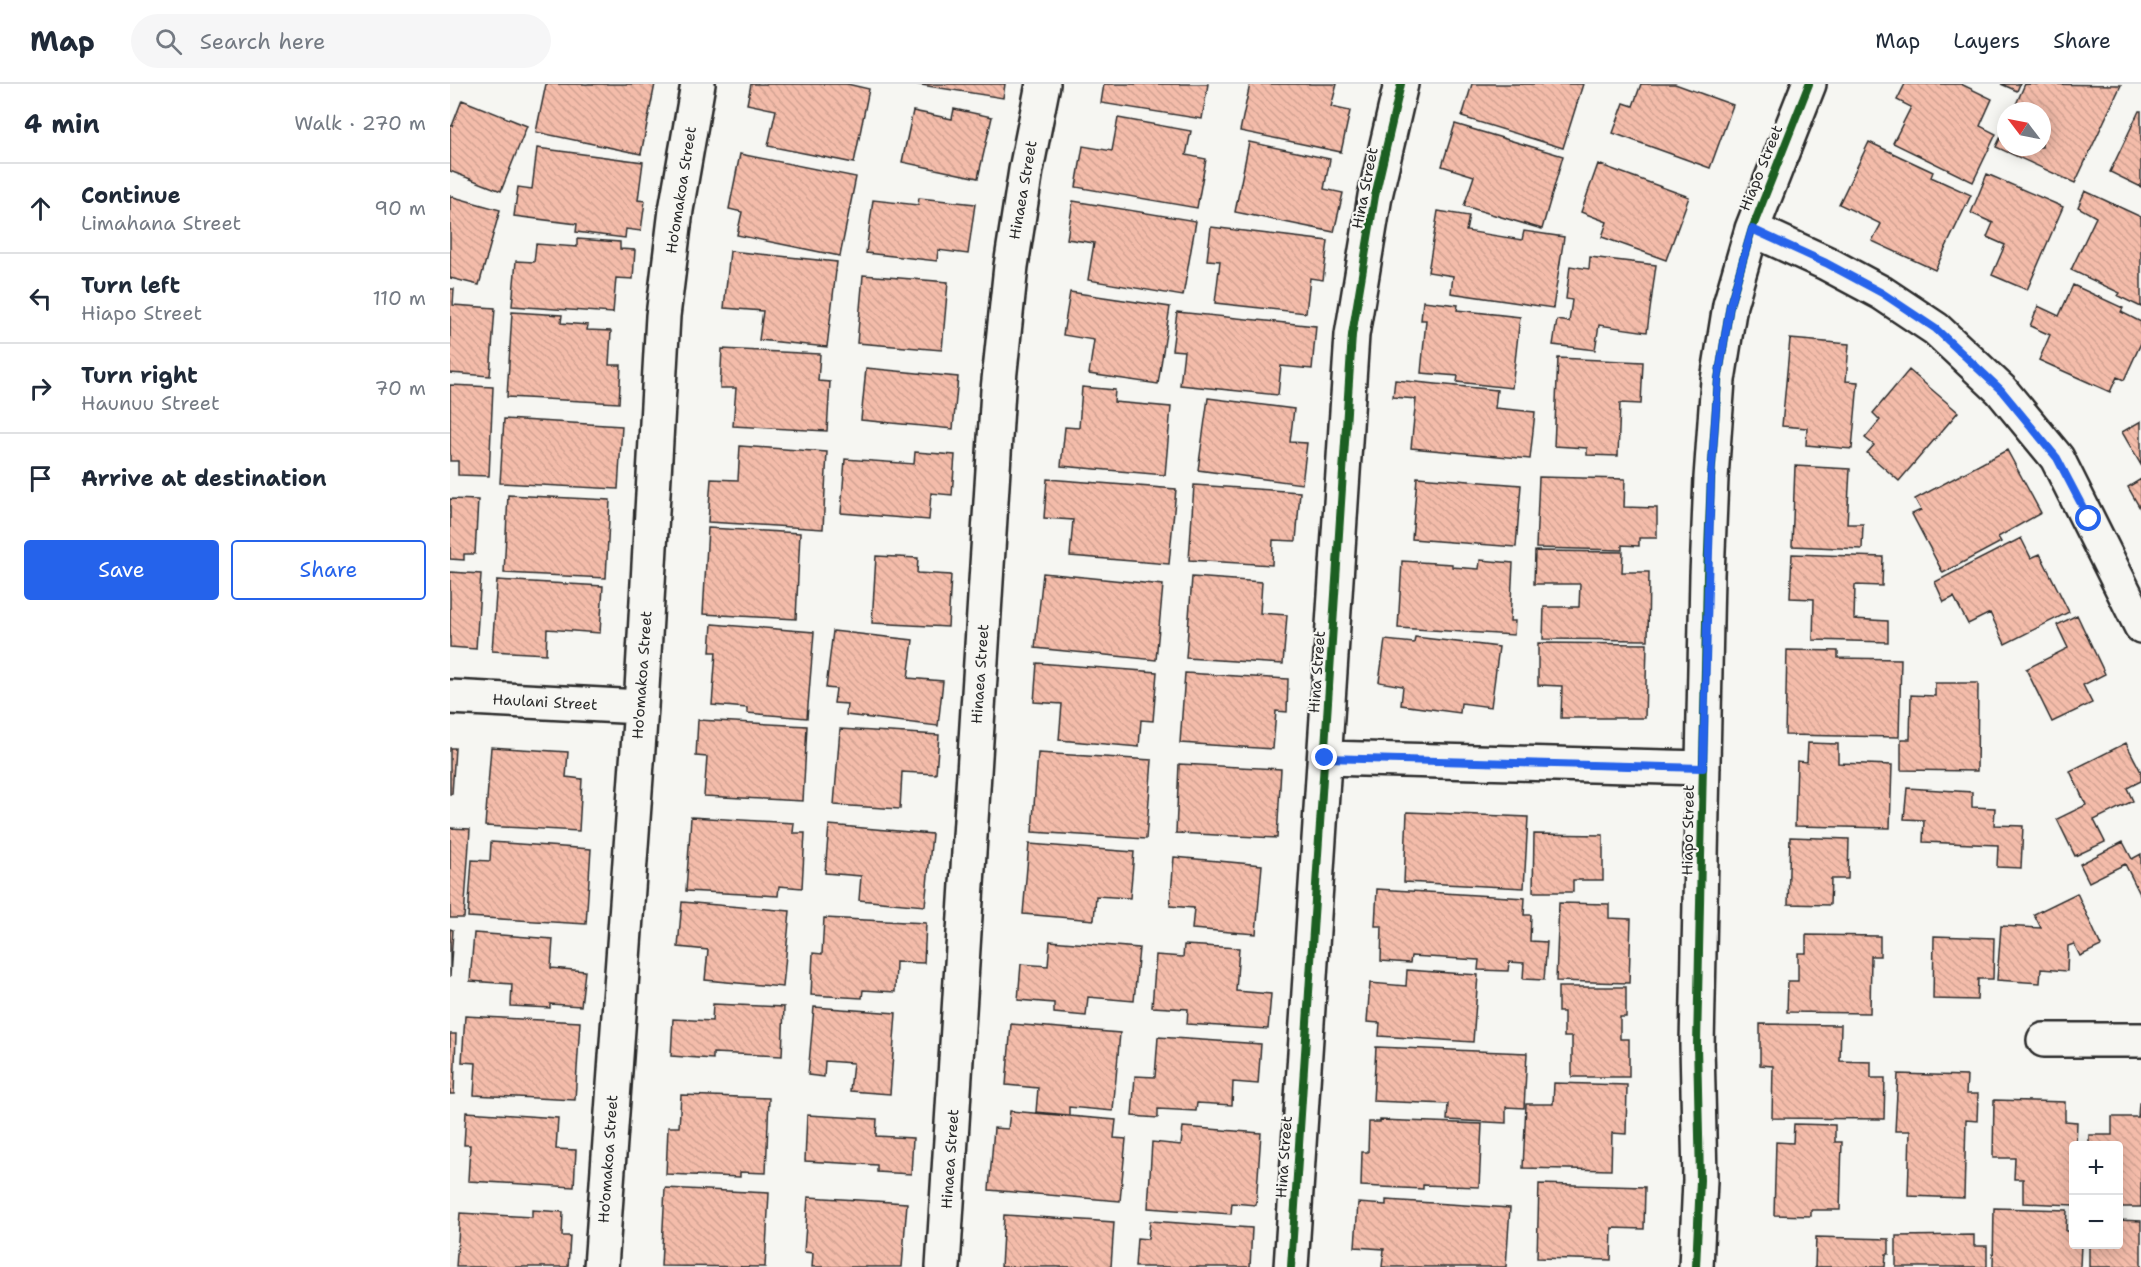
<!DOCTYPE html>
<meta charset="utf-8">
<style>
:root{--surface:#fff;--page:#f6f6f7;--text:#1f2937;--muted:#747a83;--line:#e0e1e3;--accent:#2563eb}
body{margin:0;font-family:"Shantell Sans",sans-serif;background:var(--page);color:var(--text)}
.controls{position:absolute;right:18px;bottom:18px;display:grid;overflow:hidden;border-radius:6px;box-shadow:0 3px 15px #0003}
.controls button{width:54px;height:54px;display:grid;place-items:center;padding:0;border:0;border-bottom:2px solid var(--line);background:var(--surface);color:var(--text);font:30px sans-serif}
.compass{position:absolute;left:1547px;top:18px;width:54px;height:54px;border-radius:50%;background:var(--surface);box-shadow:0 3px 15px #0003;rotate:302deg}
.stop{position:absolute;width:18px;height:18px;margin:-14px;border:4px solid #2563eb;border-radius:50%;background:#fff}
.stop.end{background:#2563eb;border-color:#fff;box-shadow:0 2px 6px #0008}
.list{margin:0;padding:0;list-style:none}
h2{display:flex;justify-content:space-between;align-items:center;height:78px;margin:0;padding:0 24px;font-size:26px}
h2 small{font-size:20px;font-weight:400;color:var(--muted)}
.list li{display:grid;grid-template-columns:39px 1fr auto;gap:18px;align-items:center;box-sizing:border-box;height:90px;padding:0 24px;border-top:2px solid var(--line)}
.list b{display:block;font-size:22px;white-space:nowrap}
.list p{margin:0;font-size:20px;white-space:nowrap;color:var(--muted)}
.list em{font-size:20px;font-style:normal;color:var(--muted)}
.actions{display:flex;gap:12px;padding:18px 24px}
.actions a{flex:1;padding:14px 0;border:2px solid var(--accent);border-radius:6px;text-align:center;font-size:21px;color:var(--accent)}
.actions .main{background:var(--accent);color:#fff}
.icon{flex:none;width:33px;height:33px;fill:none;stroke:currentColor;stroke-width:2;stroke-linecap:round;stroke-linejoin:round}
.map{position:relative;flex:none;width:1691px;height:1183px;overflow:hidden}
header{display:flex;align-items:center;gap:36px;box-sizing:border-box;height:84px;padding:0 30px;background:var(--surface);border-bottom:2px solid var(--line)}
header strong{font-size:28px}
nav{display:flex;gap:33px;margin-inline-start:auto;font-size:21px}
.search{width:420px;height:54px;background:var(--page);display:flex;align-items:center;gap:15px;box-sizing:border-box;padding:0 21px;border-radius:33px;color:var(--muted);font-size:22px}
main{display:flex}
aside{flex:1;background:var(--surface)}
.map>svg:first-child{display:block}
</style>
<header>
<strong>Map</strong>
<div class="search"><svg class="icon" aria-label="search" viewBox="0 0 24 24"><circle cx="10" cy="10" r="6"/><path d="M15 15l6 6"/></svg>Search here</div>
<nav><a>Map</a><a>Layers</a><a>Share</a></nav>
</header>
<main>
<aside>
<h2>4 min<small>Walk · 270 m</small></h2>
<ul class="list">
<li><svg class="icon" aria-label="ahead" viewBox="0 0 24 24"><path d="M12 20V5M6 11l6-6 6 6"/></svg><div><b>Continue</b><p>Limahana Street</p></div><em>90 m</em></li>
<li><svg class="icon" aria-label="left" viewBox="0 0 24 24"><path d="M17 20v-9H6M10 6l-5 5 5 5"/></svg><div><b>Turn left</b><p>Hiapo Street</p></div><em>110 m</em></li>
<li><svg class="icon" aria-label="right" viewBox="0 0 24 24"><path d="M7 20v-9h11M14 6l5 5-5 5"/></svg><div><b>Turn right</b><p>Haunuu Street</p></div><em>70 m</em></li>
<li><svg class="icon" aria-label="arrive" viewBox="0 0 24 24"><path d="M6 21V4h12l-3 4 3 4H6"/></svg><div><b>Arrive at destination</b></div></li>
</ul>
<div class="actions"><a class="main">Save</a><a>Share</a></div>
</aside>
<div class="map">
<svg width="1691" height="1183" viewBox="0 0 1691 1183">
<defs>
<pattern id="building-back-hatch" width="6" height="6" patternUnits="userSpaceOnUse" patternTransform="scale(1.5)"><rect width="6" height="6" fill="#f4bcaa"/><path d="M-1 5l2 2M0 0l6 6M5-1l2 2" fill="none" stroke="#d1a292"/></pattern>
</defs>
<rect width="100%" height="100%" fill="#f6f6f2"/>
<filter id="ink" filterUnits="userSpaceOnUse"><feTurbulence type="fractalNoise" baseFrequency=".0167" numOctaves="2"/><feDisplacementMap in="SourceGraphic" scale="12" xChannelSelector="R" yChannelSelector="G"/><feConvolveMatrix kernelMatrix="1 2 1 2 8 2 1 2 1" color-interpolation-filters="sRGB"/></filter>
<g filter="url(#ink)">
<path fill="url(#building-back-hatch)" stroke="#2b2b2b" stroke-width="1.5" d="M96 0H205L191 70 86 48Z
M301 0H397L419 5 404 79 318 62 326 26 297 20Z
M465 0H555L553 14Z
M654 0H758L752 35 651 19Z
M800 0H887L881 23 900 27 891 68 790 47Z
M1022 0H1133L1113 64 1012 33Z
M1191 0H1225L1283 21 1260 84 1163 49 1174 19 1183 22Z
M1455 0H1511L1542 15 1530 42 1546 50 1523 98 1443 59 1461 23 1447 16Z
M1551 0H1570L1567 7Z
M1575 0 1671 1 1625 99 1546 63 1556 42V63H1592V27H1563Z
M12 16 77 42 51 107 0 87V42H2Z
M504 25 542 33 528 94 452 78 463 27 502 35Z
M1689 27H1691V103L1660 88Z
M668 34 741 47 736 71 756 75 747 124 626 103 633 62 662 67Z
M1005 40 1113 72 1092 145 1014 122 1024 92 992 82Z
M799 58 880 75 874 105 893 109 884 148 785 128Z
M1419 58 1483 88 1481 93 1521 111 1485 186 1422 157 1431 140 1389 120Z
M87 64 193 78 188 116 195 117 191 147 176 145 175 154 126 148 127 140 64 132 68 103 82 105Z
M290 70 406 93 390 172 287 151 292 128 279 125Z
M1148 80 1239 113 1216 176 1152 153 1157 138 1131 128Z
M1537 90 1613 123 1577 206 1542 191 1555 161 1537 153 1543 139 1521 129Z
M1635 107 1691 133V223L1668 212 1670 209 1621 186 1646 133 1628 123Z
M0 112 50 126 29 201 0 194Z
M469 114 525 120 518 170 488 166 487 177 416 169 423 116 468 121Z
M623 117 746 137 733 212 638 196 644 159 617 155Z
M988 127 1019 132 1016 147 1072 156 1074 147 1114 153 1103 224 1001 209 1003 192 978 188Z
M761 143 878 157 873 196 860 194 856 229 765 219 770 177 757 176Z
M127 155 170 158V165L185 166 183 195 166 194 163 229 62 222 66 177 84 178 86 160 127 163Z
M280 167 387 178 377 263 309 256 313 227 274 224Z
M1140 173 1206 181 1197 248 1149 241 1145 266 1103 261 1107 236 1119 238 1122 216 1116 215 1120 182 1139 185Z
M413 191 498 198 492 266 407 259Z
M1623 201 1673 224 1671 228 1691 238V259L1674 296 1667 293 1660 308 1589 276 1600 251 1580 242 1588 222 1609 232Z
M0 205H4L3 221 45 224 40 292 0 289Z
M620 208 720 223 708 300 639 290 644 256 613 251Z
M973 217 1008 221 1007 226 1070 233 1062 304 1007 298 1008 292 971 289 976 236H971Z
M62 228 112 231 111 239 138 241 137 246 161 247 159 281H171L169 319 57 313Z
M727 228 866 242 862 285 831 282 828 311 730 301 734 267 722 266Z
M1340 255 1399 260 1396 297 1408 298 1402 365 1356 361 1357 344 1332 342Z
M272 265 370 270 368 297 380 298 377 347 283 342 286 304H270Z
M1108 274 1193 278 1191 320 1170 319 1168 372 1137 371V364L1104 362Z
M416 284 508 293 503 345 411 336Z
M1459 286 1508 328 1449 397 1417 369 1424 361 1415 354 1430 336 1423 329Z
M945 296 1047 306 1045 324 1085 328 1080 375 961 364 966 315 943 313Z
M0 301 43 303 39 392 8 391V377H0Z
M632 303 665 306 664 318 721 323 715 391 611 382 615 343 629 344Z
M758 314 844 325 840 358 857 359 852 400 748 386Z
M54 335 172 342 168 405 50 399Z
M1691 337V381L1672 348Z
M290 362 377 368 373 445 258 438 261 395 288 396Z
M1557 366 1591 429 1548 453 1551 458 1493 489 1462 430 1471 426 1465 415Z
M465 368 505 371 502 411 481 409 479 436 391 429 395 375 464 380Z
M1345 382 1400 385 1397 440H1413L1412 465 1342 462Z
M967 393 1071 401 1066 463 962 455Z
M1089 393 1175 395 1174 423 1207 424V454H1189V462L1172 461V466L1086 464Z
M597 395 726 405 719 480 620 472 623 436 594 434Z
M1691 395V426L1678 403Z
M744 401 850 408 846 457 823 456 822 481 739 476Z
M58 411 160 416 156 494 54 489Z
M0 415 28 416 25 470H14V476L0 475Z
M258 444 350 449 346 535 253 530Z
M1571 454 1581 474 1590 470 1619 528 1555 560 1540 529 1518 540 1504 513 1494 518 1485 498Z
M1085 467 1173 468 1172 488H1199L1198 556 1093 555 1094 523H1129L1130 500H1084Z
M1342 470 1433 473 1432 502 1405 501 1404 535 1438 537V558L1363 556 1364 515 1340 514Z
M426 472 468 474 467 489 501 491 498 543 422 539Z
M1030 476 1063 479 1060 537H1065L1064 551 948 544 952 477 1002 480V483L1029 485Z
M0 488 31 490 26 565 0 563Z
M593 489 713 501 706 576 585 564Z
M742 493 812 498 810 529 837 531 833 580 736 574Z
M47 496 153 502 150 549 97 545 96 570 42 567Z
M1627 531 1655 590 1633 601 1642 619 1602 638 1576 585 1618 564 1607 541Z
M262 540 364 548 357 634 297 629V624L262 621 266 568H260Z
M383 547 463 556 458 594 493 597 488 642 396 631 397 620 384 619 386 605 376 604Z
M965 553 1049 563 1041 623 1011 619 1010 629 951 621 953 602 929 598 935 556 964 559Z
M1088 559 1197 560 1195 634H1111L1112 602 1088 601Z
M1337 566 1388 567V574L1451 575 1449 653 1335 651Z
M587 579 707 588 703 637 691 636 689 663 609 656 612 620 584 618Z
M735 589 838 595 837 628 826 627 823 665 730 659Z
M1485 599H1528L1527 687 1451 686V655H1460L1461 611 1485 612Z
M248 636 357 642 353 717 254 712 257 673 246 672Z
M390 645 489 651 486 690 452 688 450 725 384 721Z
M1358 659 1388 660V679L1442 681 1440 744 1345 742 1347 677 1357 678Z
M1676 659 1691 688V697L1677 704 1683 717 1644 736 1655 758 1625 772 1607 735 1636 721 1620 687Z
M41 663 118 668 116 693 132 695 129 747 35 742Z
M0 664H5L2 710H0Z
M588 669 702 676 696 755 582 748Z
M729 680 831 685 827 754 726 749Z
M1457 704 1522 708V723L1545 724 1544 741 1573 742 1571 784 1547 783 1548 761 1473 758 1474 736 1454 735Z
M957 728 1078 733 1074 804 954 798Z
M241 733 344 739 343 749H355L352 804 329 802 328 812 236 807Z
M379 741 482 750 475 822 409 816 411 792 375 789Z
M0 744 20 745 14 834H0Z
M1084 750 1153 751V796H1123V808H1083Z
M1340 753 1399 755 1398 795H1381L1380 821 1338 820Z
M41 758 141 765 136 840 18 833 22 776 40 777Z
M1673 758 1682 775 1691 770V812L1675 780 1639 798 1630 780Z
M579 760 684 768 680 814 646 812 644 836 573 830Z
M724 773 812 781 806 850 742 845 744 824 720 822Z
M927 805 1075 814 1074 831H1081L1080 857 1097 858 1094 896 1073 895 1074 879 1059 878 1058 887 1028 886 1029 876 961 872 960 879 931 877 932 842H925Z
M1627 809 1651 862 1630 872 1624 860 1618 862 1617 887 1591 885 1590 899 1547 896 1551 842 1591 844 1584 830Z
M232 818 340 827 333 903 255 896 258 866 228 863Z
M1109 819 1159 820V834L1181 835 1179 899 1106 897Z
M374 834 476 839 474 879 446 878 445 908 413 906 412 914 361 911 363 869 372 870Z
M0 845 3 846 0 893Z
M24 849 103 855 101 884 135 887 131 922 100 920V924L61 922 62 900 20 897Z
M1356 851 1430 852V872H1421L1420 929 1337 928 1338 897H1348V869H1356Z
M1484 852 1544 854 1543 895H1528L1527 916 1483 915Z
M600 857 689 864 684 917 638 913 636 932 604 929V919L568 916 571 880 598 882Z
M734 861 789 864 786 907 821 910 818 945 737 940 738 925 702 923 706 871 733 873Z
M957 886 1028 891 1023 958 929 952 930 939 917 938 920 899 956 902Z
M1108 903H1176V933H1170V955H1179V993H1122V953H1114V928H1108Z
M263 920 334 923 332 972 263 969V975L221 972 223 935 262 937Z
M364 923 446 929 440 1010 400 1007 403 979 375 977 374 993 358 991Z
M15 932 130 938 125 1016 24 1011 26 979 12 978Z
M561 940 670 949 663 1027 619 1023V1031L586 1028 588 1004 556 1001Z
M1310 940 1391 941 1390 977 1421 978V994H1435L1434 1035 1322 1034 1323 982 1310 981Z
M0 950H6L4 1010H0Z
M708 953 811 960 808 1000 783 998 782 1021 747 1019 746 1027 708 1025V1034L682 1032 685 992 705 993Z
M926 963 1077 969 1074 1024 1056 1023V1039L997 1036 998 1020 923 1017Z
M1448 990 1517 992 1516 1010H1528L1527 1037 1516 1036 1514 1114 1458 1112 1460 1047H1445Z
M1104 999 1177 1001 1176 1050 1162 1049 1161 1086 1073 1084 1076 1020H1103Z
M231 1011 319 1014 316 1089 290 1088V1093L216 1090 218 1043H229Z
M1544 1016 1615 1018V1037L1627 1038 1626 1062H1624V1121L1573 1119V1095H1564L1565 1074H1543Z
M1689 1019H1691V1123H1668V1062H1639V1051H1662V1033H1688Z
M560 1027 666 1036 664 1054 676 1055 670 1117 539 1106 544 1044 558 1045Z
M16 1028 108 1034 106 1065 126 1066 124 1103 18 1097 20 1061H14Z
M357 1031 427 1035 426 1052 463 1054 461 1090 427 1088V1081L355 1077Z
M930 1036 1032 1040 1029 1103 973 1101V1105L911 1102 912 1068H918L919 1038H930Z
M1344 1040 1385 1041V1058H1392L1390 1126H1361V1132L1324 1131 1326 1058 1343 1059Z
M733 1043 811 1049 806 1121 782 1119 781 1130 698 1124 702 1058 731 1061Z
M1089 1100 1195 1103 1194 1145 1162 1144 1161 1176 1087 1174Z
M215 1104 319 1109 315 1183 211 1182Z
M358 1113 457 1119 452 1183H362L363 1169 354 1168Z
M936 1116 1060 1124 1056 1183H932L934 1165 905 1163 908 1119 936 1121Z
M1544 1124 1617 1126 1616 1147H1624V1160H1631L1630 1183H1543Z
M82 1126 113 1128 112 1152H120L118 1183H6L10 1129 82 1133Z
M554 1131 664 1138 661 1183H551Z
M1668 1136 1691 1137V1183H1639V1160H1668Z
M700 1137 802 1144 800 1183H685L687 1154 698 1155Z
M1524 1151V1162H1537V1183H1446V1152Z
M1366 1153 1439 1155V1170H1436L1435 1183H1365Z"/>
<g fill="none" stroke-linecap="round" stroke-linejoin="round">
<g stroke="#2b2b2b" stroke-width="38">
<path id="minor" d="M1302 145 1376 179 1432 209 1486 245 1551 306 1607 374 1691 542
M0 613 191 623
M875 674 1253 684
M1594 956H1691
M151 1183 191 623 213 232 226 126 248 0
M493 1183 548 306 561 182 576 86 593 0
M841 1183 902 251 925 112 951 0
M1246 1183 1250 1096 1247 961 1257 491 1261 394 1268 296 1280 221 1302 145 1359 0"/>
</g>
<use href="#minor" stroke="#f6f6f2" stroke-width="33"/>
<g stroke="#f6f6f2" stroke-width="11">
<path id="cycleway" d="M841 1183 902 251 925 112 951 0
M1246 1183 1250 1096 1247 961 1257 491 1261 394 1268 296 1280 221 1302 145 1359 0"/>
</g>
<use href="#cycleway" stroke="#1b5e20" stroke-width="8"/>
</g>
</g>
<g fill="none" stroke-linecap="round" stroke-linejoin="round" filter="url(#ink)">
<path stroke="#2563eb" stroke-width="8" d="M875 674 1253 684 1261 394 1268 296 1280 221 1302 145 1376 179 1432 209 1486 245 1551 306 1607 374 1639 435"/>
</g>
<g text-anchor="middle" stroke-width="4.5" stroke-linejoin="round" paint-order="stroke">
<g font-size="15" fill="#2b2b2b" stroke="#f6f6f2">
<text transform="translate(1311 84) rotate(-68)" y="5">Hiapo Street</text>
<text transform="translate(915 104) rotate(-79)" y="5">Hina Street</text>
<text transform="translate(231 106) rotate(-81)" y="5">Ho'omakoa Street</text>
<text transform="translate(573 106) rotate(-80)" y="5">Hinaea Street</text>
<text transform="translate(867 588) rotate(-86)" y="5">Hina Street</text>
<text transform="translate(530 590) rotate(-86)" y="5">Hinaea Street</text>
<text transform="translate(192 591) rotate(-86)" y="5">Ho'omakoa Street</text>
<text transform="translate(95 618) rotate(3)" y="5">Haulani Street</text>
<text transform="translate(1238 746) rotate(-89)" y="5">Hiapo Street</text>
<text transform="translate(834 1073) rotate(-86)" y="5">Hina Street</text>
<text transform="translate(158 1075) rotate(-86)" y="5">Ho'omakoa Street</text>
<text transform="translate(500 1075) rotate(-86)" y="5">Hinaea Street</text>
</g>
</g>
</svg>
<div class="controls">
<button>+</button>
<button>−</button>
</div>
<svg class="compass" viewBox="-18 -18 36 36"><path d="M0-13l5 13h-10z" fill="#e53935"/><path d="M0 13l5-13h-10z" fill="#747a83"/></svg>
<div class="stop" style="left:1639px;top:435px"></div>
<div class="stop end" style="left:875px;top:674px"></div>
</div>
</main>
